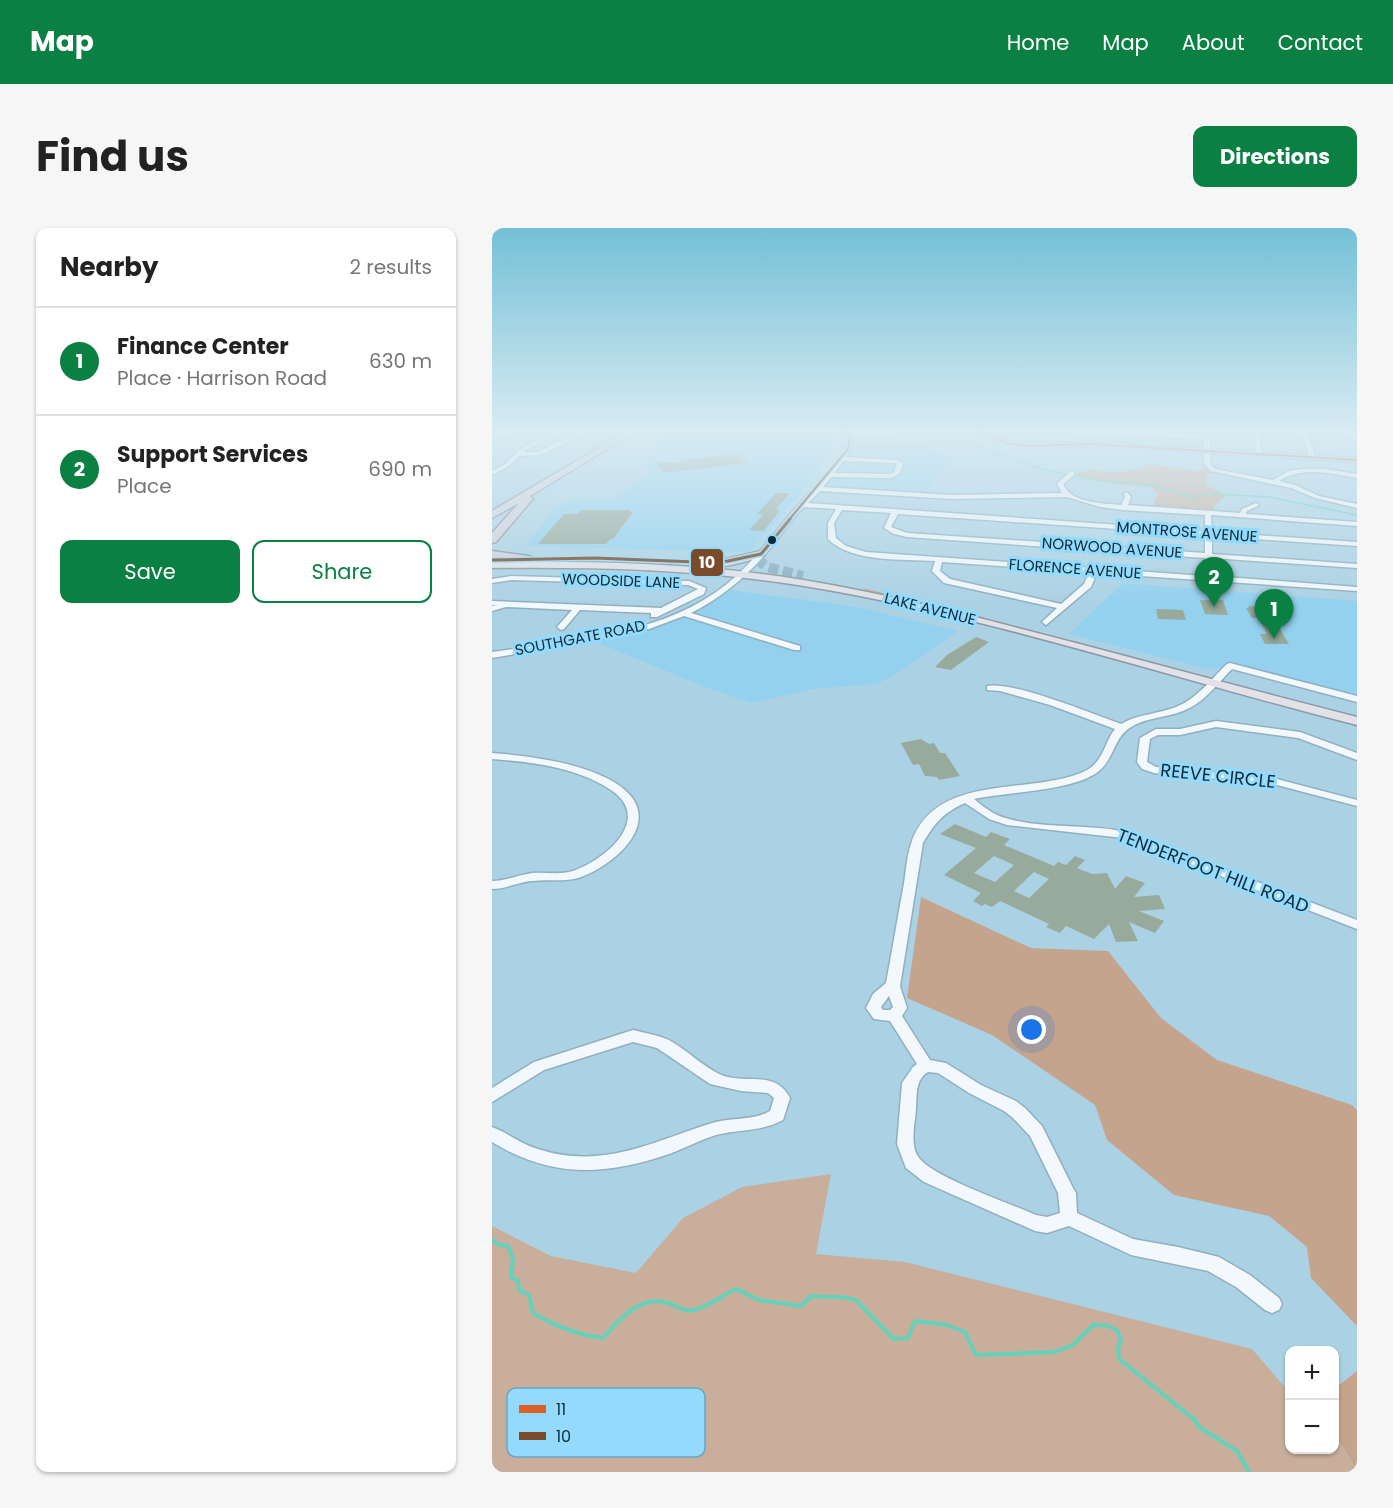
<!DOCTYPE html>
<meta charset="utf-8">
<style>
:root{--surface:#fff;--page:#f6f6f6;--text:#222;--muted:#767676;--line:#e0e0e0;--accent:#0b8043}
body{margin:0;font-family:Poppins,sans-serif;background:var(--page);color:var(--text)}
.controls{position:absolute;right:18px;bottom:18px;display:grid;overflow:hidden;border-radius:12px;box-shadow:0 2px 4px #0004}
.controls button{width:54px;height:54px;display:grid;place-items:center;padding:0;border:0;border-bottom:2px solid var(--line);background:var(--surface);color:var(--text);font:30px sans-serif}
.you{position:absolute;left:540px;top:802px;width:21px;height:21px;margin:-15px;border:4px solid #fff;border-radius:50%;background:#1a73e8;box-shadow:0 0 0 9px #1a73e833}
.badge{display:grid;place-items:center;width:39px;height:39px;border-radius:50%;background:var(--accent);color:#fff;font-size:20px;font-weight:700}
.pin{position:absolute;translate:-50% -50px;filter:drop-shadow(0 2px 3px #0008)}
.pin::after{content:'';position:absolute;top:32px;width:21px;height:18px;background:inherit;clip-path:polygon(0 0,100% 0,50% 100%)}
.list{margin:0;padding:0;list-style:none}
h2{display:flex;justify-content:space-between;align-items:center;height:78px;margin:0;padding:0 24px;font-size:26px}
h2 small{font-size:20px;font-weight:400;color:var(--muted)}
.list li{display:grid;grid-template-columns:39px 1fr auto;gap:18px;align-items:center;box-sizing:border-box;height:108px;padding:0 24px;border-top:2px solid var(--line)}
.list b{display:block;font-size:22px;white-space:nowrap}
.list p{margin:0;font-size:20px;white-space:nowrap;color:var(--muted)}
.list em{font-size:20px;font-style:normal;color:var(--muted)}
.actions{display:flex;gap:12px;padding:18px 24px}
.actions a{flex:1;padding:14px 0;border:2px solid var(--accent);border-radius:12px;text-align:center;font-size:21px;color:var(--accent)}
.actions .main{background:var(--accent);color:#fff}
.map{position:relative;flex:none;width:865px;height:1244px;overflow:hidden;border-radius:12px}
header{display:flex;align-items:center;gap:36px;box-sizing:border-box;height:84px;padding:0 30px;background:var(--accent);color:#fff}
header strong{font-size:28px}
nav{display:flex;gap:33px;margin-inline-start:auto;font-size:21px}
.intro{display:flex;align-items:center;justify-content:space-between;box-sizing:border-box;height:144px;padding:0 36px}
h1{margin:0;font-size:42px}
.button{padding:15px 27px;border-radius:12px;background:var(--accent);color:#fff;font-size:21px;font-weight:700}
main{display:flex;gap:36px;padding:0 36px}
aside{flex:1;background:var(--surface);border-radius:12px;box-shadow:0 2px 4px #0004}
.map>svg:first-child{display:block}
</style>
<header>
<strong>Map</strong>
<nav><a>Home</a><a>Map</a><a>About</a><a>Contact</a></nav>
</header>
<div class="intro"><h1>Find us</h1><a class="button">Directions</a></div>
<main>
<aside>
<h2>Nearby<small>2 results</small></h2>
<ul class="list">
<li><span class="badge">1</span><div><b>Finance Center</b><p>Place · Harrison Road</p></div><em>630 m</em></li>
<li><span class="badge">2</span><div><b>Support Services</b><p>Place</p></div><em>690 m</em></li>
</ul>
<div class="actions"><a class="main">Save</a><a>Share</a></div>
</aside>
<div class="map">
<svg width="865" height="1244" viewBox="0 0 865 1244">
<rect width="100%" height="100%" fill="#abd2e4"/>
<path fill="#93d1ee" d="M176 202H335L345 213 339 225 308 267 257 324 33 318 64 279 84 271H121L158 244 153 234Z
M431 218 462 230 431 266 331 259 359 222Z
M631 355 865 373V470L761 441 735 435 729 440 716 441 577 406Z
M239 362 364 379 466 403 403 447 384 456 322 461 259 475 218 461 99 412 139 405 182 392 212 380Z"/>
<path fill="#c9ae9c" d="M651 235 704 243 714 240 723 245 716 246 713 257 733 266 734 268 722 278V285L661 281 665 266 660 259 614 255 582 248C598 238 600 242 617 244 629 244 639 242 651 240Z
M371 360 492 389 490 391 368 363 373 362Z
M339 946 324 1026 413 1034 760 1121 797 1164 798 1222H842L843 1206 865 1244H0V998L59 1028 144 1045 191 990 250 959Z"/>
<path fill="#c5a48d" d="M429 669 539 720 616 723 669 790 725 832 860 877 865 882V1098L819 1050 815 1019 777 988 682 967 615 912 603 877 500 807 415 770Z
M865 1143V1243L843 1206 842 1161Z"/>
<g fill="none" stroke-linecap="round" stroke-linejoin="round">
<path stroke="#63d2bb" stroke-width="1.5" d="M364 220 480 216 546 240 602 252 661 257 699 269 722 266 777 269 865 287"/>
<path stroke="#63d2bb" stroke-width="4" d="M0 1012 8 1017 16 1018 21 1031 19 1050 26 1052 27 1062 37 1067 41 1085C63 1098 85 1107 111 1110 127 1092 148 1066 176 1075 185 1078 192 1084 202 1082 216 1079 231 1067 244 1061L267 1072 309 1078 319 1068C332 1070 353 1067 364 1072L402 1111 416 1110 423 1093 455 1097 473 1104 484 1127 563 1124 581 1117 601 1097H613L625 1102 629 1112 626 1120 627 1131 703 1192 707 1199 745 1223 757 1244"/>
</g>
<path fill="#98aa9c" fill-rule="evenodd" d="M246 226 255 235 171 245 163 234 190 235 187 232Z
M284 265H298L284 281 288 282 272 303 257 302 271 287 265 286Z
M89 282H139L137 284H141L121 311H118L114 316H46L72 286H86Z
M708 372H731L736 387 713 386Z
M756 378 782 381 791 396H785L797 416H773L768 406H775L766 390H760L754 380H757Z
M664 381 691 382 694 392 666 391Z
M484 409 497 414 459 442 443 439 455 427Z
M429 511 437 516 442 515 448 525H453L468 548 447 552 445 549 433 548 427 536 421 537 409 515Z
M463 596 494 609 499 604 518 611 512 617 562 638 566 634 574 637 583 628 593 632 585 640 600 646 615 645 623 661 634 648 653 655 642 669 667 667 673 681 647 683 672 693 663 705 637 694 646 713 624 714 617 696 602 711 574 698 568 705 554 699 557 696 508 673 500 679 493 676 490 678 481 673 489 665 452 647 484 620 448 606ZM502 628 522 637 503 654 482 645ZM542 644 557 651 537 670 522 663Z"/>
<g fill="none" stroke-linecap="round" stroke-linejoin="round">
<path stroke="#8bb0c1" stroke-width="10" stroke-dasharray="10 4.5" stroke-linecap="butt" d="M265 331 275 339 311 348"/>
<g stroke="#91b0bf" stroke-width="3">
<path id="minor" d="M27 202H41L0 208V204Z
M65 202H71L31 224H46L87 203 86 202 117 203 114 205 95 204 49 227 28 228 17 238 0 247V243L13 236 27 222Z
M346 202H351L356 206 443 202 360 209V219L353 229 405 232 411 235 408 245 400 250 339 249 331 259 460 267 570 265 565 256 580 242 583 246 571 256C580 276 611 275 629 277L633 269 632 266 635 264 639 269 636 277 748 285 750 281 764 275 766 276V278L755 283 754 286 865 294V298L719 287 720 304 865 314V318L720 308V326L865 336V340L720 330 721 348 865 359V363L605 345 599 359 554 397 550 394 565 380 452 355 440 343 443 333C411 331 360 335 336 311V295L344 281 312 279C298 292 288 309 276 323 254 349 229 370 199 385L308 418V422H302L192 388 157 401 123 409 0 430V424C79 412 170 408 235 356 260 336 279 309 300 284 315 266 331 253 344 234L354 219 355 211ZM351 233 402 235 405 236 402 244 399 246 342 245ZM328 263 460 271 575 269 608 279 631 282 713 287V303L316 275ZM350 282 399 285 392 300 402 306 415 309 713 330V348L374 324 354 318 344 310 342 295ZM406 286 713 307V325L415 305 399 299ZM450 334 597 344 592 356 569 376 458 351 448 343Z
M480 202H487L515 213 534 216 598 214 712 221V211L543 204 540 202 712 207 713 202H717L718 221 764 224 761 202H766L770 225 817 227 809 202H814L823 228 865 230V234L718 225V236L723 241 781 252 797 243 810 241H833L865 246V250C840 245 809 238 787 253L803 257 827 268 865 276V280L823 270 799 260 719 243 712 236V225C674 222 635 218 597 218 556 218 516 225 480 202Z
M857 202H863L865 215 862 213Z
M19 348 197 353 214 360 212 366 165 389H159V385L88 382 72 401 69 402 65 399 80 382 14 379 0 383V378L5 377H0V373L169 380 206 361 196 357 19 352 0 355V351Z
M738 435 865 468V474L740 441C725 456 712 475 691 483 674 490 655 489 639 499 622 509 622 531 607 543 583 563 515 564 482 571 489 577 497 583 505 587 545 603 596 594 638 605L865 692V701L631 610 515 597 497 591 473 575C452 584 442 596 431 615L408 758 415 780 410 788 438 832 454 835 489 857 524 873 533 880 550 898 581 960 584 965 585 985 641 1011 686 1019 727 1029 758 1047 787 1070 790 1076 787 1082 780 1085 773 1082 744 1059 716 1043 639 1027 577 998 555 1005 543 1003 432 954 414 940 405 916 410 855 421 839 425 836 398 793 382 791 374 780 381 766 394 755C400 724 405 692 411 661 414 646 414 630 419 616 443 542 542 569 595 542 611 534 613 513 623 501L558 477 508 463 495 462V458C522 453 600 486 629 496 646 486 666 486 684 479 705 471 719 451 735 436ZM397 768 401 779 398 782H391L389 779ZM436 844 446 845 477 865 512 883 521 890 538 908 566 965 568 985 555 989 544 987C519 976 442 949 428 931 417 919 423 896 424 881 425 867 423 852 436 844Z
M724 493 808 504 865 525V532L806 510 724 499 688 507H666L658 511 655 534 664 539 781 550 865 572V578L781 556 662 545 650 541 645 534 648 510 664 501H688Z
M0 525C39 528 95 535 128 558 175 592 123 638 86 650 71 654 56 651 40 653 26 654 14 661 0 661V653C14 653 26 647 40 645 54 644 68 647 81 643 113 632 162 591 119 562 85 539 39 534 0 531Z
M141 802C153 805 166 807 177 812 195 822 209 837 227 846 253 858 282 840 298 870L291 892C269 904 247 901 224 907 208 912 193 920 177 926 113 948 59 950 0 914V899C16 905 29 916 46 921 110 942 160 914 220 895 239 889 261 893 278 883L282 870 276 865 249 863 218 856 165 820 141 814 52 842 0 874V860L42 834Z"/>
</g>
<g stroke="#8c97a4" stroke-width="3">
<path id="major" d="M269 323 272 324V328C258 332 224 344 212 336Z
M0 334C104 333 208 335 311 352 402 367 492 391 580 414 675 439 770 465 865 489V497C682 451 497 388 312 358 208 341 104 339 0 340Z"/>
</g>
<g stroke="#8c97a4" stroke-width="3">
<path id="highway" d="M137 202H146L38 268 41 271 39 273 4 314 0 315V305L27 275 0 290V283Z
M0 323 37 328 43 331 37 334 0 329Z"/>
</g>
<use href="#minor" fill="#f2f8fb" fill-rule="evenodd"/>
<use href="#major" fill="#e1e1e7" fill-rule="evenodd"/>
<use href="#highway" fill="#d4d1d8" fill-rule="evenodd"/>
<g stroke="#93dafc" stroke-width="4.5">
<path id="bus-1" d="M483 202 514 215 534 218 598 216 865 232"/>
</g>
<g stroke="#93dafc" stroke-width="4.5">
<path id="bus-2-far1" d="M296 293 356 221 358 211 348 202"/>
</g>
<g stroke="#93dafc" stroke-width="6">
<path id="bus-2" d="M0 332 103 330 204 334 236 333 269 326 298 291"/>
</g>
<use href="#bus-1" stroke="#db5f24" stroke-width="2"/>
<use href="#bus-2-far1" stroke="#7a4b2a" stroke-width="2"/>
<use href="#bus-2" stroke="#7a4b2a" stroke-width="3"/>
</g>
<linearGradient id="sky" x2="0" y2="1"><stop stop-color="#73c0d6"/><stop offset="0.54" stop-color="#d9ebf3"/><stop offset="1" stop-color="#d9ebf3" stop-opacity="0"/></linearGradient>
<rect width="865" height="376" fill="url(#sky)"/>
<circle fill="#0c2a37" stroke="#93dafc" stroke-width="2" cx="280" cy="312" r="5"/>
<g text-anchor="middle" stroke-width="6" stroke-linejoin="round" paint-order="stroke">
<g font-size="15" fill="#0c2a37" stroke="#93dafc">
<text transform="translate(695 304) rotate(4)" y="5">MONTROSE AVENUE</text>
<text transform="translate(620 320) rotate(4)" y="5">NORWOOD AVENUE</text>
<text transform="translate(583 341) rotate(4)" y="5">FLORENCE AVENUE</text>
<text transform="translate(129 353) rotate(2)" y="5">WOODSIDE LANE</text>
<text transform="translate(438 381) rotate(14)" y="5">LAKE AVENUE</text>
<text transform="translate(88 410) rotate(-11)" y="5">SOUTHGATE ROAD</text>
</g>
<g font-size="18" fill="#0c2a37" stroke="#93dafc">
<text transform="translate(726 548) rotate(6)" y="6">REEVE CIRCLE</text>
<text transform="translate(721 643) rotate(21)" y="6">TENDERFOOT HILL ROAD</text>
</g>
</g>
<rect x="15" y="1160" width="198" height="69" rx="9" fill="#93dafc" stroke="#6aa5c1" stroke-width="1.5"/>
<rect x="27" y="1177" width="27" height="8" fill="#db5f24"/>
<rect x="27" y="1204" width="27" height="8" fill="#7a4b2a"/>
<g font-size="16" fill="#0c2a37">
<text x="64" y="1187">11</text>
<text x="64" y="1214">10</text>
</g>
<rect stroke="#93dafc" stroke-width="2" x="198" y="320" width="34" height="29" rx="6" fill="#7a4b2a"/>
<g font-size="16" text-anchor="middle" font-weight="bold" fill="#fff">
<text x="215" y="340">10</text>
</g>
</svg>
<div class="controls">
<button>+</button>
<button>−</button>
</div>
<div class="you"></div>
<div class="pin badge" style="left:782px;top:411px">1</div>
<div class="pin badge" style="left:722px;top:379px">2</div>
</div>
</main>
